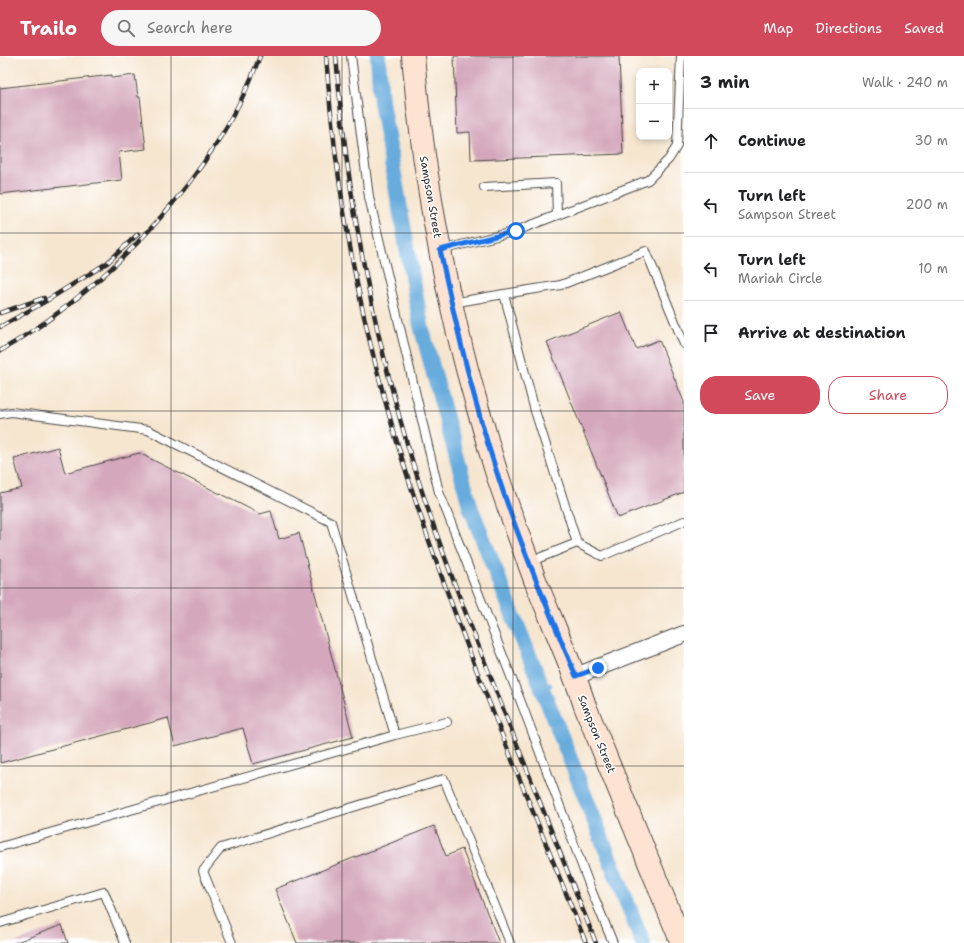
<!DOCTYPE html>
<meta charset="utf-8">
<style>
:root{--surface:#fff;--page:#f6f6f6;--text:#202124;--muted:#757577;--line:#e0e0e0;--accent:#d1495b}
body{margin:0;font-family:"Shantell Sans",sans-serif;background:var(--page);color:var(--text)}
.controls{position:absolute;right:12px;top:12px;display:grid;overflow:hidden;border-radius:8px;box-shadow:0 2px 6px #0003}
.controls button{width:36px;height:36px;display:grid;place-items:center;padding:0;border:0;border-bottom:1px solid var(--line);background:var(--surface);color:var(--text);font:20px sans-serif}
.stop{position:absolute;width:12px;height:12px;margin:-9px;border:3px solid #1a73e8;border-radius:50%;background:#fff}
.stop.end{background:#1a73e8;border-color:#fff;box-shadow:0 1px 4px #0008}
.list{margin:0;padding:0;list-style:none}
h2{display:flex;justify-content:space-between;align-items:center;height:52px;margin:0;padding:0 16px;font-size:17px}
h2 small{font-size:13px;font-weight:400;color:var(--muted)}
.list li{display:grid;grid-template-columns:26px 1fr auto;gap:12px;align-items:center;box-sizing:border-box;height:64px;padding:0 16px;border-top:1px solid var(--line)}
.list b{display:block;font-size:15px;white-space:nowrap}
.list p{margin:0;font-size:13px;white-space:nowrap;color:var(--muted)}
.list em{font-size:13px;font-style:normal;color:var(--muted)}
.actions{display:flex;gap:8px;padding:12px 16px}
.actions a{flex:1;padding:9px 0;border:1px solid var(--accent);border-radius:16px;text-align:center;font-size:14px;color:var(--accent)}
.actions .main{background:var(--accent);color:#fff}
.icon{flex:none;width:22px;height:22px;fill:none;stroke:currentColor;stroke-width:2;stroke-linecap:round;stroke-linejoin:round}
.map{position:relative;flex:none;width:684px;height:887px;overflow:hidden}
header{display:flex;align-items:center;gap:24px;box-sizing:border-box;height:56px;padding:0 20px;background:var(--accent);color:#fff}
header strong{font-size:19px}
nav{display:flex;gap:22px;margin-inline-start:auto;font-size:14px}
.search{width:280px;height:36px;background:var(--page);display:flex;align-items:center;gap:10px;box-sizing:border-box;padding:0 14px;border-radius:22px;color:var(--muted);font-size:15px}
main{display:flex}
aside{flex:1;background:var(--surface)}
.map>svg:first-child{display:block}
</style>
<header>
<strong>Trailo</strong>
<div class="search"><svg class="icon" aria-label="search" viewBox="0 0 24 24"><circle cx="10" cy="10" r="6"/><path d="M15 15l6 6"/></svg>Search here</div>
<nav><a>Map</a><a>Directions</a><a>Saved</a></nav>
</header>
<main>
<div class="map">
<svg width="684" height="887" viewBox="0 0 684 887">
<rect width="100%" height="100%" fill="#fff"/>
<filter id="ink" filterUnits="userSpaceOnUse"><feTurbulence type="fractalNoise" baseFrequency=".025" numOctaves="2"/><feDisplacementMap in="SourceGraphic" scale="8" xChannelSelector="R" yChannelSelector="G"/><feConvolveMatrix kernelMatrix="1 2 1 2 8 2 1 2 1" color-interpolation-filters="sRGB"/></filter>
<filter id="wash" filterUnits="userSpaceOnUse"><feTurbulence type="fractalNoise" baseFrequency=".012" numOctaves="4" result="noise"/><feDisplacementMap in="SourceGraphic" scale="16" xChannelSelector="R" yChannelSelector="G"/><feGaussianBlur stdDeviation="0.9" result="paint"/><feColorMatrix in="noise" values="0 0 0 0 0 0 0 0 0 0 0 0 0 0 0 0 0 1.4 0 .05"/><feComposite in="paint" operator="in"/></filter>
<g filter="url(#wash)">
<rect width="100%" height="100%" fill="#f6e6d0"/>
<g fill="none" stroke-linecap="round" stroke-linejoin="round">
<path stroke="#67acdd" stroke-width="4.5" d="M413 222 418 221
M543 633 550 629"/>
<path stroke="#67acdd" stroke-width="16" d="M378 0 381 46 421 270 471 453 643 887"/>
</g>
<g id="blocks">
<path fill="#d4a7bc" d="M454 0H619L623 98 471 104 470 76 457 77Z
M112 19V22L135 19 138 41H140L146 93 119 96 122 124 0 138V32Z
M621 256 636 293 659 284 684 346V436L618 462 547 286Z
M58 391 65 417 139 397 260 458 271 455 279 483 299 477 353 681 253 708 243 672 175 690 168 662 0 707V437L22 432 14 403Z
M434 770 446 800 462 793 499 887H297L275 833Z
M62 869 68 887H14Z"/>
</g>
</g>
<g filter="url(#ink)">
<use href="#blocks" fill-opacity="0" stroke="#494744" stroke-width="1"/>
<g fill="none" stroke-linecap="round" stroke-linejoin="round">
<g stroke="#494744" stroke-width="10">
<path id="lane" d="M351 0 369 141 439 436 524 654 590 831 613 887
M484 131 556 127 557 159
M441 194 516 175 648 124 669 103 677 90 681 0
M504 238 561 229 646 195 684 288
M452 247 504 238 535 355 577 487 529 506
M0 358 11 356 148 374 331 466 395 679 0 791
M577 487 602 500 684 465
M395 679 447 666
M0 867 104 836 125 887
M232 887 203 815 221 792 444 723 510 887"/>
</g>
<g stroke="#494744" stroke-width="18">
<path id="street" d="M576 620 684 578"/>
</g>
<g stroke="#494744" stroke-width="24">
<path id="secondary" d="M413 0C423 120 445 238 478 353 485 375 490 397 497 418 509 454 522 489 535 524 552 566 571 607 585 650L682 887"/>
</g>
<use href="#lane" stroke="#fff" stroke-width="8"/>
<use href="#street" stroke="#fff" stroke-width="16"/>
<use href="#secondary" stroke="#fee3d2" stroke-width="22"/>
<g stroke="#2b2b2b" stroke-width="4.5">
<path id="rail" d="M326 0C336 147 366 294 412 434 462 588 526 737 586 887
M336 0C345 123 367 244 400 363 423 446 454 528 486 609 522 702 559 795 596 887
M0 257 44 242
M0 271 46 245 107 207 138 178
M0 295C108 233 217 118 260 0"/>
</g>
<use href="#rail" stroke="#fff" stroke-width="3" stroke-dasharray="9" stroke-linecap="butt"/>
</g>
</g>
<g fill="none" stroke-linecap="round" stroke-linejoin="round" filter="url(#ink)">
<path stroke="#1a73e8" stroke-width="5" d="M516 175 440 194C456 269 473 344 497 417 519 486 548 553 576 620L598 612"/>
</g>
<path fill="none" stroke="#2b2b2b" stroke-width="1" stroke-opacity="0.55" d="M171 0V887M342 0V887M513 0V887M0 177H684M0 355H684M0 532H684M0 710H684"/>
<g text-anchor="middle" stroke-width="3" stroke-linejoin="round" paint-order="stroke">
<g font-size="11" fill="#2b2b2b" stroke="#fff">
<text transform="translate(431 141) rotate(80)" y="4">Sampson Street</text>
<text transform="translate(597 678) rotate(68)" y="4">Sampson Street</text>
</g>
</g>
</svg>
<div class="controls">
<button>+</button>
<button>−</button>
</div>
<div class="stop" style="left:516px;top:175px"></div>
<div class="stop end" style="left:598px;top:612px"></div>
</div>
<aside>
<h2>3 min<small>Walk · 240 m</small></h2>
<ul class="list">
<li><svg class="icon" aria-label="ahead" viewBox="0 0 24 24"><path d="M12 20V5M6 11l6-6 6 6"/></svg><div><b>Continue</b></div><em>30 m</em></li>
<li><svg class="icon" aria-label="left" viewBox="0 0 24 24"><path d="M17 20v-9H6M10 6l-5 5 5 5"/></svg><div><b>Turn left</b><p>Sampson Street</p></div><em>200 m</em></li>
<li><svg class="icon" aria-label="left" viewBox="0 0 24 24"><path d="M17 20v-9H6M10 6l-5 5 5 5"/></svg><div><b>Turn left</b><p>Mariah Circle</p></div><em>10 m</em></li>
<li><svg class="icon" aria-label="arrive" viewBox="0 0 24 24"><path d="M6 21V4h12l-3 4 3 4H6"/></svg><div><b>Arrive at destination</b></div></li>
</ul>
<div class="actions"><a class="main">Save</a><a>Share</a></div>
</aside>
</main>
